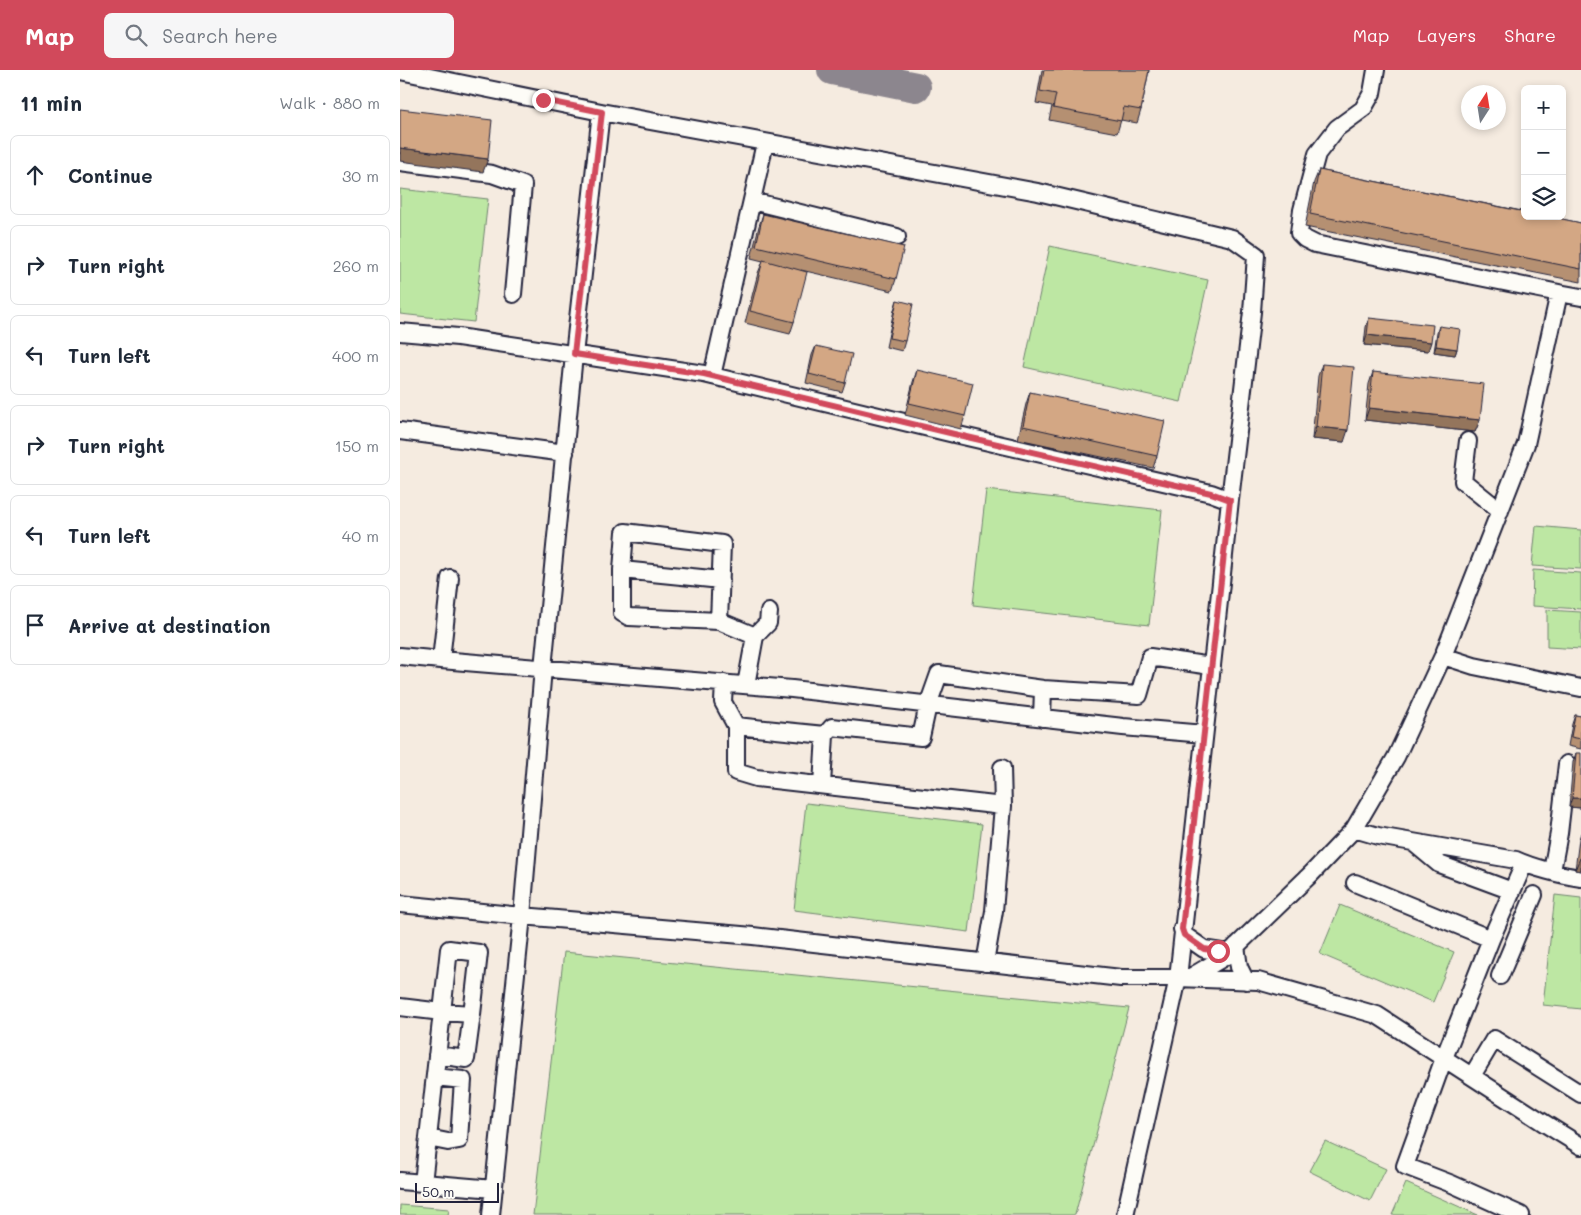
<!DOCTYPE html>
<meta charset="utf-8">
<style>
:root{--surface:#fff;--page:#f6f6f7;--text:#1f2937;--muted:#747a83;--line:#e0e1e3;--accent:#d1495b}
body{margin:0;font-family:Mali,sans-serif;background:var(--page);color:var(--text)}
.controls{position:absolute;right:15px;top:15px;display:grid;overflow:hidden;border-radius:8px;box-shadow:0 2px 8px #0003}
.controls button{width:45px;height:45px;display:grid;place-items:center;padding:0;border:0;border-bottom:1px solid var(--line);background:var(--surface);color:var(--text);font:25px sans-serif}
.compass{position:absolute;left:1061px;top:15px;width:45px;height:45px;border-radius:50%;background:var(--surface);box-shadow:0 2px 8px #0003;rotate:12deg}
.scale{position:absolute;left:15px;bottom:12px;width:84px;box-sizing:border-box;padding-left:5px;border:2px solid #22223b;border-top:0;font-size:14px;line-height:18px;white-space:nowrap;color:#22223b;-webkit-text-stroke:4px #fdfcf7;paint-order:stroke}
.stop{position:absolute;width:15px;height:15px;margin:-11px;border:4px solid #d1495b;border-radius:50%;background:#fff}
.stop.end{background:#d1495b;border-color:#fff;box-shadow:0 1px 5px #0008}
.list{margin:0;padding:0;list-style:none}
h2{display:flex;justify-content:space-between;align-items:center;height:65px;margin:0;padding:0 20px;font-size:21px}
h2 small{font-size:16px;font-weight:400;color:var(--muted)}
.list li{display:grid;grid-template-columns:32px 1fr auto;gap:15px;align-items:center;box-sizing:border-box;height:80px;margin:0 10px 10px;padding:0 10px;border:1px solid var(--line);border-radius:8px}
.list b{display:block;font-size:19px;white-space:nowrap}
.list em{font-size:16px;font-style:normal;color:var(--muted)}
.icon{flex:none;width:28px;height:28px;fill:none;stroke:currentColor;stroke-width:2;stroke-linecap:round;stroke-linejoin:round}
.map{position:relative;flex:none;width:1181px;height:1145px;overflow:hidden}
header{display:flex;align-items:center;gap:30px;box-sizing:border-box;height:70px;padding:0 25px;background:var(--accent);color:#fff}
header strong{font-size:24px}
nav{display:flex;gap:28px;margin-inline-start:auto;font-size:18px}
.search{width:350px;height:45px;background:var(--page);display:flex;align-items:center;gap:12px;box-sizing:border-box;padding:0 18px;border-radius:8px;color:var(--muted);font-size:19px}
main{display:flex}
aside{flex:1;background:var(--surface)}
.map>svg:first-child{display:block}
</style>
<header>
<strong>Map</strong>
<div class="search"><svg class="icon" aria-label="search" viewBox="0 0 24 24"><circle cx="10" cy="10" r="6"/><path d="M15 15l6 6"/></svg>Search here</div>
<nav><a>Map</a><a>Layers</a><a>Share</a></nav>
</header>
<main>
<aside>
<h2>11 min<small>Walk · 880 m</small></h2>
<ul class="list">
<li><svg class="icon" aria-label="ahead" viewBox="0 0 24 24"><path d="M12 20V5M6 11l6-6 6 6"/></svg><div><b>Continue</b></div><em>30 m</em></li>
<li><svg class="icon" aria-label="right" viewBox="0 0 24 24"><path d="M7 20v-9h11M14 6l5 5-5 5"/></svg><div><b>Turn right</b></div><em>260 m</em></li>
<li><svg class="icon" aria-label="left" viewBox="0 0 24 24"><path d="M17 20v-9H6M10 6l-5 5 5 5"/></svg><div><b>Turn left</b></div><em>400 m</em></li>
<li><svg class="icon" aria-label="right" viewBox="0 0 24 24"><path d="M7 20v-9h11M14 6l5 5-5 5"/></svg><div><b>Turn right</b></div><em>150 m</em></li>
<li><svg class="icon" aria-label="left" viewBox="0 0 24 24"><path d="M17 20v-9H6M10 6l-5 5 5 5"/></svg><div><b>Turn left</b></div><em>40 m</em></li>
<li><svg class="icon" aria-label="arrive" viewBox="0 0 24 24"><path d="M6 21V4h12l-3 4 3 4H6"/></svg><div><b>Arrive at destination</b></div></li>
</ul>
</aside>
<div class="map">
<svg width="1181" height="1145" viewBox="0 0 1181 1145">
<rect width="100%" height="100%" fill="#f5ebe0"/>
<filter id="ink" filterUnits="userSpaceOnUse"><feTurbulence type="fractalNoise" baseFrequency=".02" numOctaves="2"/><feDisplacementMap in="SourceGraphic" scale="10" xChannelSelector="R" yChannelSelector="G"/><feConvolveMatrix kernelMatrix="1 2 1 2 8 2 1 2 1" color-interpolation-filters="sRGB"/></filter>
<g filter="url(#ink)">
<path fill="#bde7a3" stroke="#70846f" d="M0 119 88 129 74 252 0 244Z
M650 176 808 210 781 332 624 297Z
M586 420 762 440 749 555 573 535Z
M1136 456 1181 460V499L1132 496Z
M1133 500 1181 503V539L1132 536Z
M1147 540 1181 542V579L1147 577Z
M406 733 582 754 569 862 394 840Z
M1155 825 1181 828V939L1143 935Z
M940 835 1054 882 1033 932 920 884Z
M164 882 729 938 675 1145H133Z
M925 1071 986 1099 970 1131 909 1101Z
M1006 1113 1078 1145H992Z
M0 1135 49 1139 48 1145H0Z"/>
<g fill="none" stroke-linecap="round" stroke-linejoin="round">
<path stroke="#8c868e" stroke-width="30" d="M432 0 516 17"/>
<g stroke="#22223b" stroke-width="20">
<path id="minor" d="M0 1 201 42 638 122 832 168 856 185 852 242 830 430
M0 92 92 104 123 115 113 224
M352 131 497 167
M1159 223 1181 227
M0 262 58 267 304 304 554 364 811 423 830 430 778 908 858 911 977 945 1144 1053 1181 1076
M312 306 365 73
M0 361 165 383
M1068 371 1063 411 1100 441
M222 500V543L229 547 319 551
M321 510 222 500 225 462 322 474 319 551 355 566
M0 586 41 590 392 619 723 657 804 664
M1043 586 1074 596 1181 618
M41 590 50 508
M324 613 323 632 336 656V702L356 708 603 736
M346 615 355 566 368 553 369 542
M643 619 739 625 750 587 811 596
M336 656 425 665 422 715
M425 665 432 657 521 667 528 635 539 604 643 619 642 648
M954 759 978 766 1116 790C1131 797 1164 806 1181 808
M1015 774 1039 794 1112 821
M1152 801 1159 763 1167 694
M955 813 1091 869
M0 834 122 846 143 598 174 285 201 42
M782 859 784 865 804 879 829 883
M836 876 839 897 846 911
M585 893 594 841 603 736 602 698
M1100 906 1134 825
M789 908 826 886 912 803 954 759 996 687 1043 586 1126 374 1159 223 915 174 905 169 899 163 902 140 917 84 937 58 963 39 972 23 976 0
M0 937 42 942 23 1113
M37 985 66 989 72 944 42 942 49 879 79 883 72 944
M1072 1006 1094 969 1181 1024
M28 1068 48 1072 59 1070 63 1010 35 1007
M0 1111 94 1119
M91 1145 122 846 353 866 721 908H778L725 1145
M1121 1145 1052 1114 1005 1096 1044 988 1091 869 1124 794"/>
</g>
<use href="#minor" stroke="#fdfcf7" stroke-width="16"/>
</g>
<path fill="#b59072" stroke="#22223b" d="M642 0H749L741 40 737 53 721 50 717 63 649 50 652 36 636 33Z
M919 100 1181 153V212L905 157 914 112Z
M363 144 496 209 492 221 401 200 394 252 390 264 345 253 358 203 363 191 351 188 359 156Z
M497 230 505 271 502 281 486 277 494 240Z
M969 248 1028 281 964 275 966 257Z
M1039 256 1057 279 1055 285 1034 282 1037 262Z
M416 276 445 313 442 322 406 313 412 285Z
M922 294 944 372 912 369 918 306Z
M517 300 565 346 561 359 505 345 513 312Z
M973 302 1080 350 1075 362 965 350 969 314Z
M630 322 757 386 753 398 618 369 626 334Z
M1175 645 1181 646V679L1168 676 1172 654Z
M1176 683 1181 738 1169 737 1173 692Z
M1181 763V801L1175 800 1179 769Z"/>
<path fill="#94755c" stroke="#22223b" d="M0 78 88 89 83 102 0 91Z
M967 265 1031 272 1028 281 964 275Z
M1036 276 1057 279 1055 285 1034 282Z
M969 338 1080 350 1075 362 965 350Z
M916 357 948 360 944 372 912 369Z
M1172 728H1181V738L1169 737Z
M1180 788H1181V801L1175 800Z"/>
<path fill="#d3a784" stroke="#22223b" d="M644 0H749L741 40 724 37 721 51 653 38 656 24 640 21Z
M0 39 92 50 88 89 0 78Z
M919 100 1125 142V146H1148L1181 153V199L910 144Z
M363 144 504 177 496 209 356 176Z
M363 190 407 202 394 252 350 241Z
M497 230 513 234 505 271 489 268Z
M969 248 1033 255 1031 272 967 265Z
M1039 256 1060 259 1057 279 1036 276Z
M416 276 452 284 445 313 409 304Z
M922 294 954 297 948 360 916 357Z
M517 300 573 313 565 346 509 333Z
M973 302 1084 314 1080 350 969 338Z
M630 322 765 351 757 386 623 356Z
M1175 645 1181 646V669L1171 667Z
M1176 683H1181V728H1172Z"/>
</g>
<g fill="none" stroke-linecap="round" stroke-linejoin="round" filter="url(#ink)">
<path stroke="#d1495b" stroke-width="6" d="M143 30 202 42 174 284 304 304 554 364 811 423 830 430 782 859 784 865 804 879 818 881"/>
</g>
</svg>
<div class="controls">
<button>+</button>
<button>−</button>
<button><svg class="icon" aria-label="layers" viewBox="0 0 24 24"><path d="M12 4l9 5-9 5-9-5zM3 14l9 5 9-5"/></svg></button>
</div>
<svg class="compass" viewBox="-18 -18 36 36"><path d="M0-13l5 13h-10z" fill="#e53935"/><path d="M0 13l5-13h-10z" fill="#747a83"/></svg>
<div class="scale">50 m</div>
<div class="stop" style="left:818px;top:881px"></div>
<div class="stop end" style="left:143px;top:30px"></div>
</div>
</main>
